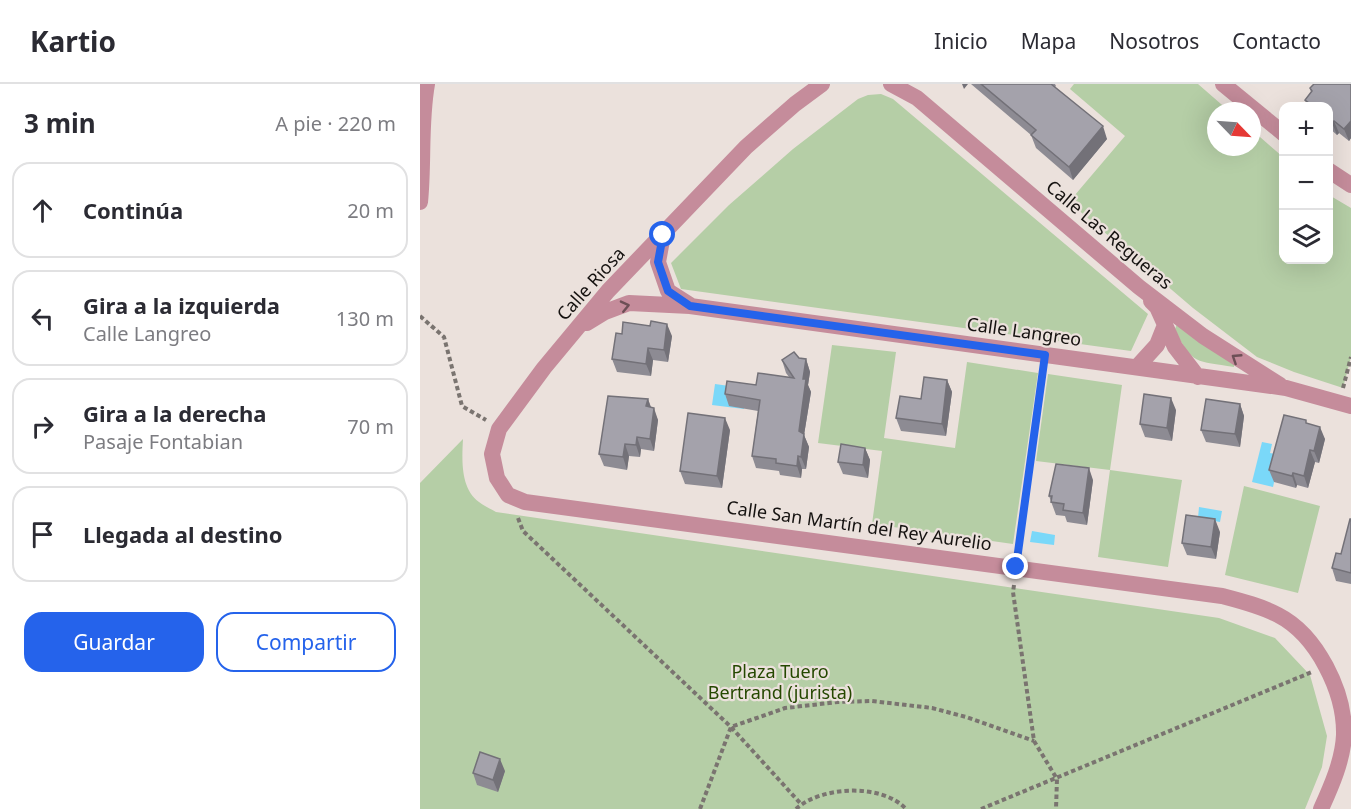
<!DOCTYPE html>
<html lang="es">
<meta charset="utf-8">
<style>
:root{--surface:#fff;--page:#f7f7f7;--text:#2b2b33;--muted:#7c7c81;--line:#e1e1e2;--accent:#2563eb}
body{margin:0;font-family:"Noto Sans",sans-serif;background:var(--page);color:var(--text)}
.controls{position:absolute;right:18px;top:18px;display:grid;overflow:hidden;border-radius:12px;box-shadow:0 6px 24px #0002}
.controls button{width:54px;height:54px;display:grid;place-items:center;padding:0;border:0;border-bottom:2px solid var(--line);background:var(--surface);color:var(--text);font:30px sans-serif}
.compass{position:absolute;left:787px;top:18px;width:54px;height:54px;border-radius:50%;background:var(--surface);box-shadow:0 6px 24px #0002;rotate:115deg}
.stop{position:absolute;width:18px;height:18px;margin:-14px;border:4px solid #2563eb;border-radius:50%;background:#fff}
.stop.end{background:#2563eb;border-color:#fff;box-shadow:0 2px 6px #0008}
.list{margin:0;padding:0;list-style:none}
h2{display:flex;justify-content:space-between;align-items:center;height:78px;margin:0;padding:0 24px;font-size:26px}
h2 small{font-size:20px;font-weight:400;color:var(--muted)}
.list li{display:grid;grid-template-columns:39px 1fr auto;gap:18px;align-items:center;box-sizing:border-box;height:96px;margin:0 12px 12px;padding:0 12px;border:2px solid var(--line);border-radius:18px}
.list b{display:block;font-size:22px;white-space:nowrap}
.list p{margin:0;font-size:20px;white-space:nowrap;color:var(--muted)}
.list em{font-size:20px;font-style:normal;color:var(--muted)}
.actions{display:flex;gap:12px;padding:18px 24px}
.actions a{flex:1;padding:14px 0;border:2px solid var(--accent);border-radius:18px;text-align:center;font-size:21px;color:var(--accent)}
.actions .main{background:var(--accent);color:#fff}
.icon{flex:none;width:33px;height:33px;fill:none;stroke:currentColor;stroke-width:2;stroke-linecap:round;stroke-linejoin:round}
.map{position:relative;flex:none;width:931px;height:725px;overflow:hidden}
header{display:flex;align-items:center;gap:36px;box-sizing:border-box;height:84px;padding:0 30px;background:var(--surface);border-bottom:2px solid var(--line)}
header strong{font-size:28px}
nav{display:flex;gap:33px;margin-inline-start:auto;font-size:21px}
main{display:flex}
aside{flex:1;background:var(--surface)}
.map>svg:first-child{display:block}
</style>
<header>
<strong>Kartio</strong>
<nav><a>Inicio</a><a>Mapa</a><a>Nosotros</a><a>Contacto</a></nav>
</header>
<main>
<aside>
<h2>3 min<small>A pie · 220 m</small></h2>
<ul class="list">
<li><svg class="icon" aria-label="ahead" viewBox="0 0 24 24"><path d="M12 20V5M6 11l6-6 6 6"/></svg><div><b>Continúa</b></div><em>20 m</em></li>
<li><svg class="icon" aria-label="left" viewBox="0 0 24 24"><path d="M17 20v-9H6M10 6l-5 5 5 5"/></svg><div><b>Gira a la izquierda</b><p>Calle Langreo</p></div><em>130 m</em></li>
<li><svg class="icon" aria-label="right" viewBox="0 0 24 24"><path d="M7 20v-9h11M14 6l5 5-5 5"/></svg><div><b>Gira a la derecha</b><p>Pasaje Fontabian</p></div><em>70 m</em></li>
<li><svg class="icon" aria-label="arrive" viewBox="0 0 24 24"><path d="M6 21V4h12l-3 4 3 4H6"/></svg><div><b>Llegada al destino</b></div></li>
</ul>
<div class="actions"><a class="main">Guardar</a><a>Compartir</a></div>
</aside>
<div class="map">
<svg width="931" height="725" viewBox="0 0 931 725">
<rect width="100%" height="100%" fill="#ebe1dc"/>
<path fill="#b5cea6" d="M654 0H778L809 27H796V63H832V46L863 73 864 176H908L909 111 931 124V273L923 304 874 288 837 273 773 224 649 118 705 52 650 5Z
M461 10 473 15 728 230 711 267 261 205 251 179 309 121 373 65 438 15 448 11Z
M757 240 814 280V283C777 277 771 281 755 245Z
M412 261 476 268 464 354 535 364 547 278 618 289 593 460 452 440 462 367 398 359Z
M628 290 702 301 690 386 762 396 748 483 678 473 690 386 616 377Z
M43 355C42 375 40 404 59 418 64 422 71 425 76 428L799 534 855 554 890 591 907 652 902 683 885 725H0V399Z
M824 402 900 422 878 509 805 491Z"/>
<path fill="#7ad8f9" d="M295 300 331 305 326 312 324 325 292 321Z
M842 358 852 360 850 369 860 371 853 403 832 398Z
M779 423 802 427 800 438 778 434Z
M612 447 635 451 634 461 610 458Z"/>
<g fill="none" stroke-linecap="round" stroke-linejoin="round">
<path stroke="#7a7470" stroke-width="4" stroke-dasharray="4.5 3" stroke-linecap="butt" d="M0 232 24 253 42 322 66 336
M923 304 931 273
M98 434 103 447 311 643 381 720
M598 469 623 287
M594 501 593 508 614 657 637 695 636 725
M280 725 311 643 365 624 418 618 452 617 512 624 546 633 614 657
M376 725C401 702 462 699 486 725
M561 725 892 588"/>
<path stroke="#c58c9b" stroke-width="16" d="M402 0 375 20 326 63 188 207 124 284 79 345 72 370 77 394 88 411 105 418 802 512C821 517 841 522 858 531 897 551 925 608 924 651 923 676 911 703 901 725
M471 0 497 14 719 203 783 252 860 301
M803 0 864 50
M908 86 931 101
M0 118C4 79 0 39 7 0
M243 151 238 178 248 207 270 221
M731 217 737 223 755 263 778 293
M167 239 185 228 209 219 270 222 866 304 931 322
M717 283 737 261 745 241"/>
</g>
<path fill="#8d8b93" d="M551 0H635L636 2 635 3 687 55 653 96 616 64 611 51Z
M931 0V54L929 57 919 49 917 51 909 44V22H887L885 16 891 8 890 4Z
M202 250 252 252 248 278 233 276 231 292 197 288 192 275Z
M379 274 386 275 390 288 388 301 391 308 384 351 389 363 386 385H382L381 394 360 391 359 387 336 384 332 372 338 327 309 322 305 310 369 293 366 289 362 276Z
M527 296 532 308 526 352 481 347 476 334Z
M228 315 231 323 238 336 234 367 221 365 220 373 209 372 207 386 184 382 179 370Z
M820 320 824 332 820 363 786 358 781 346Z
M756 326 752 357 725 353 720 340Z
M887 340 905 355 899 379 895 378 888 404 877 401 876 404 854 398 849 386Z
M310 346 302 404 265 400 260 387Z
M445 364 450 376 448 394 423 390 418 378Z
M673 396 667 441 647 438 645 432 636 431 629 412Z
M931 435V500L916 497 912 484 921 470Z
M800 448 796 475 767 471 762 459Z
M85 687 78 708 57 701 53 689Z"/>
<path fill="#737178" d="M542 0H548L544 5Z
M914 37 919 49 917 51 912 39Z
M931 37V54L929 57 924 45Z
M683 42 687 55 653 96 649 83Z
M247 240 252 252 248 278 244 266Z
M228 264 233 276 231 292 226 280Z
M386 275 390 288 388 301 391 308 384 351 389 363 386 385 381 373 379 347 383 295Z
M527 296 532 308 526 352 522 340Z
M751 314 756 326 752 357 747 344Z
M228 315 232 327 226 322Z
M820 320 824 332 820 363 815 350Z
M234 324 238 336 234 367 230 355Z
M305 334 310 346 302 404 297 392Z
M900 343 905 355 899 379 894 367Z
M217 353 221 365 220 373 216 361Z
M205 360 209 372 207 386 203 373Z
M445 364 450 376 448 394 443 381Z
M890 366 895 378 888 404 884 392Z
M378 372 382 385 381 394 377 382Z
M669 384 673 396 667 441 663 429Z
M873 389 877 401 876 404 872 392Z
M795 435 800 448 796 475 791 463Z
M80 675 85 687 78 708 73 696Z"/>
<path fill="#a4a2ab" stroke="#737178" stroke-width="1.5" d="M561 0H631L683 42 649 83 611 51 616 46Z
M894 0H931V37L924 45 914 37 912 39 909 36V22H893L885 16 892 7 890 4Z
M231 237 247 240 244 266 228 264 226 280 192 275 196 249 202 250 203 238 230 242Z
M374 268 379 274 386 275 383 295H386L379 347 384 350 381 373 378 372 377 382 356 379V375L332 372 340 316 305 310 307 297 336 301 338 289 374 294 362 276Z
M504 293 527 296 522 340 476 334 480 312 501 315Z
M724 310 751 314 747 344 720 340Z
M188 312 228 315 226 322 234 324 230 355 217 353 216 361 205 360 203 373 179 370Z
M786 315 820 320 815 350 781 346Z
M268 329 305 334 297 392 260 387Z
M864 331 886 336V339L900 343 894 367 890 366 884 392 873 389 872 392 849 386Z
M421 360 445 364 443 381 418 378Z
M636 380 669 384 663 429 643 426 644 420 631 418 632 412H629Z
M766 431 795 435 791 463 762 459Z
M930 435H931V489L912 484 916 469 921 470Z
M60 668 80 675 73 696 53 689Z"/>
<defs><path id="oneway-chevron" d="M-2-3.5L2.5 0L-2 3.5" fill="none" stroke-width="1.6" stroke-linecap="round" stroke-linejoin="round" transform="scale(1.5)"/></defs>
<g stroke="#6d4f56">
<use href="#oneway-chevron" transform="translate(205 222) rotate(-13)"/>
<use href="#oneway-chevron" transform="translate(816 274) rotate(-147)"/>
</g>
<g fill="none" stroke-linecap="round" stroke-linejoin="round">
<path stroke="#2563eb" stroke-width="8" d="M243 151 238 178 248 207 270 222 625 271 596 483"/>
</g>
<g text-anchor="middle" stroke-width="4.5" stroke-linejoin="round" paint-order="stroke">
<g font-size="18" fill="#151210" stroke="#ebe1dc">
<text transform="translate(689 151) rotate(40)" y="6">Calle Las Regueras</text>
<text transform="translate(171 200) rotate(-48)" y="6">Calle Riosa</text>
<text transform="translate(604 248) rotate(8)" y="6">Calle Langreo</text>
<text transform="translate(439 442) rotate(8)" y="6">Calle San Martín del Rey Aurelio</text>
</g>
<g font-size="18" fill="#254800" stroke="#ebe1dc">
<text x="360" y="594">Plaza Tuero<tspan x="360" dy="21">Bertrand (jurista)</tspan></text>
</g>
</g>
</svg>
<div class="controls">
<button>+</button>
<button>−</button>
<button><svg class="icon" aria-label="layers" viewBox="0 0 24 24"><path d="M12 4l9 5-9 5-9-5zM3 14l9 5 9-5"/></svg></button>
</div>
<svg class="compass" viewBox="-18 -18 36 36"><path d="M0-13l5 13h-10z" fill="#e53935"/><path d="M0 13l5-13h-10z" fill="#7c7c81"/></svg>
<div class="stop" style="left:243px;top:151px"></div>
<div class="stop end" style="left:596px;top:483px"></div>
</div>
</main>
